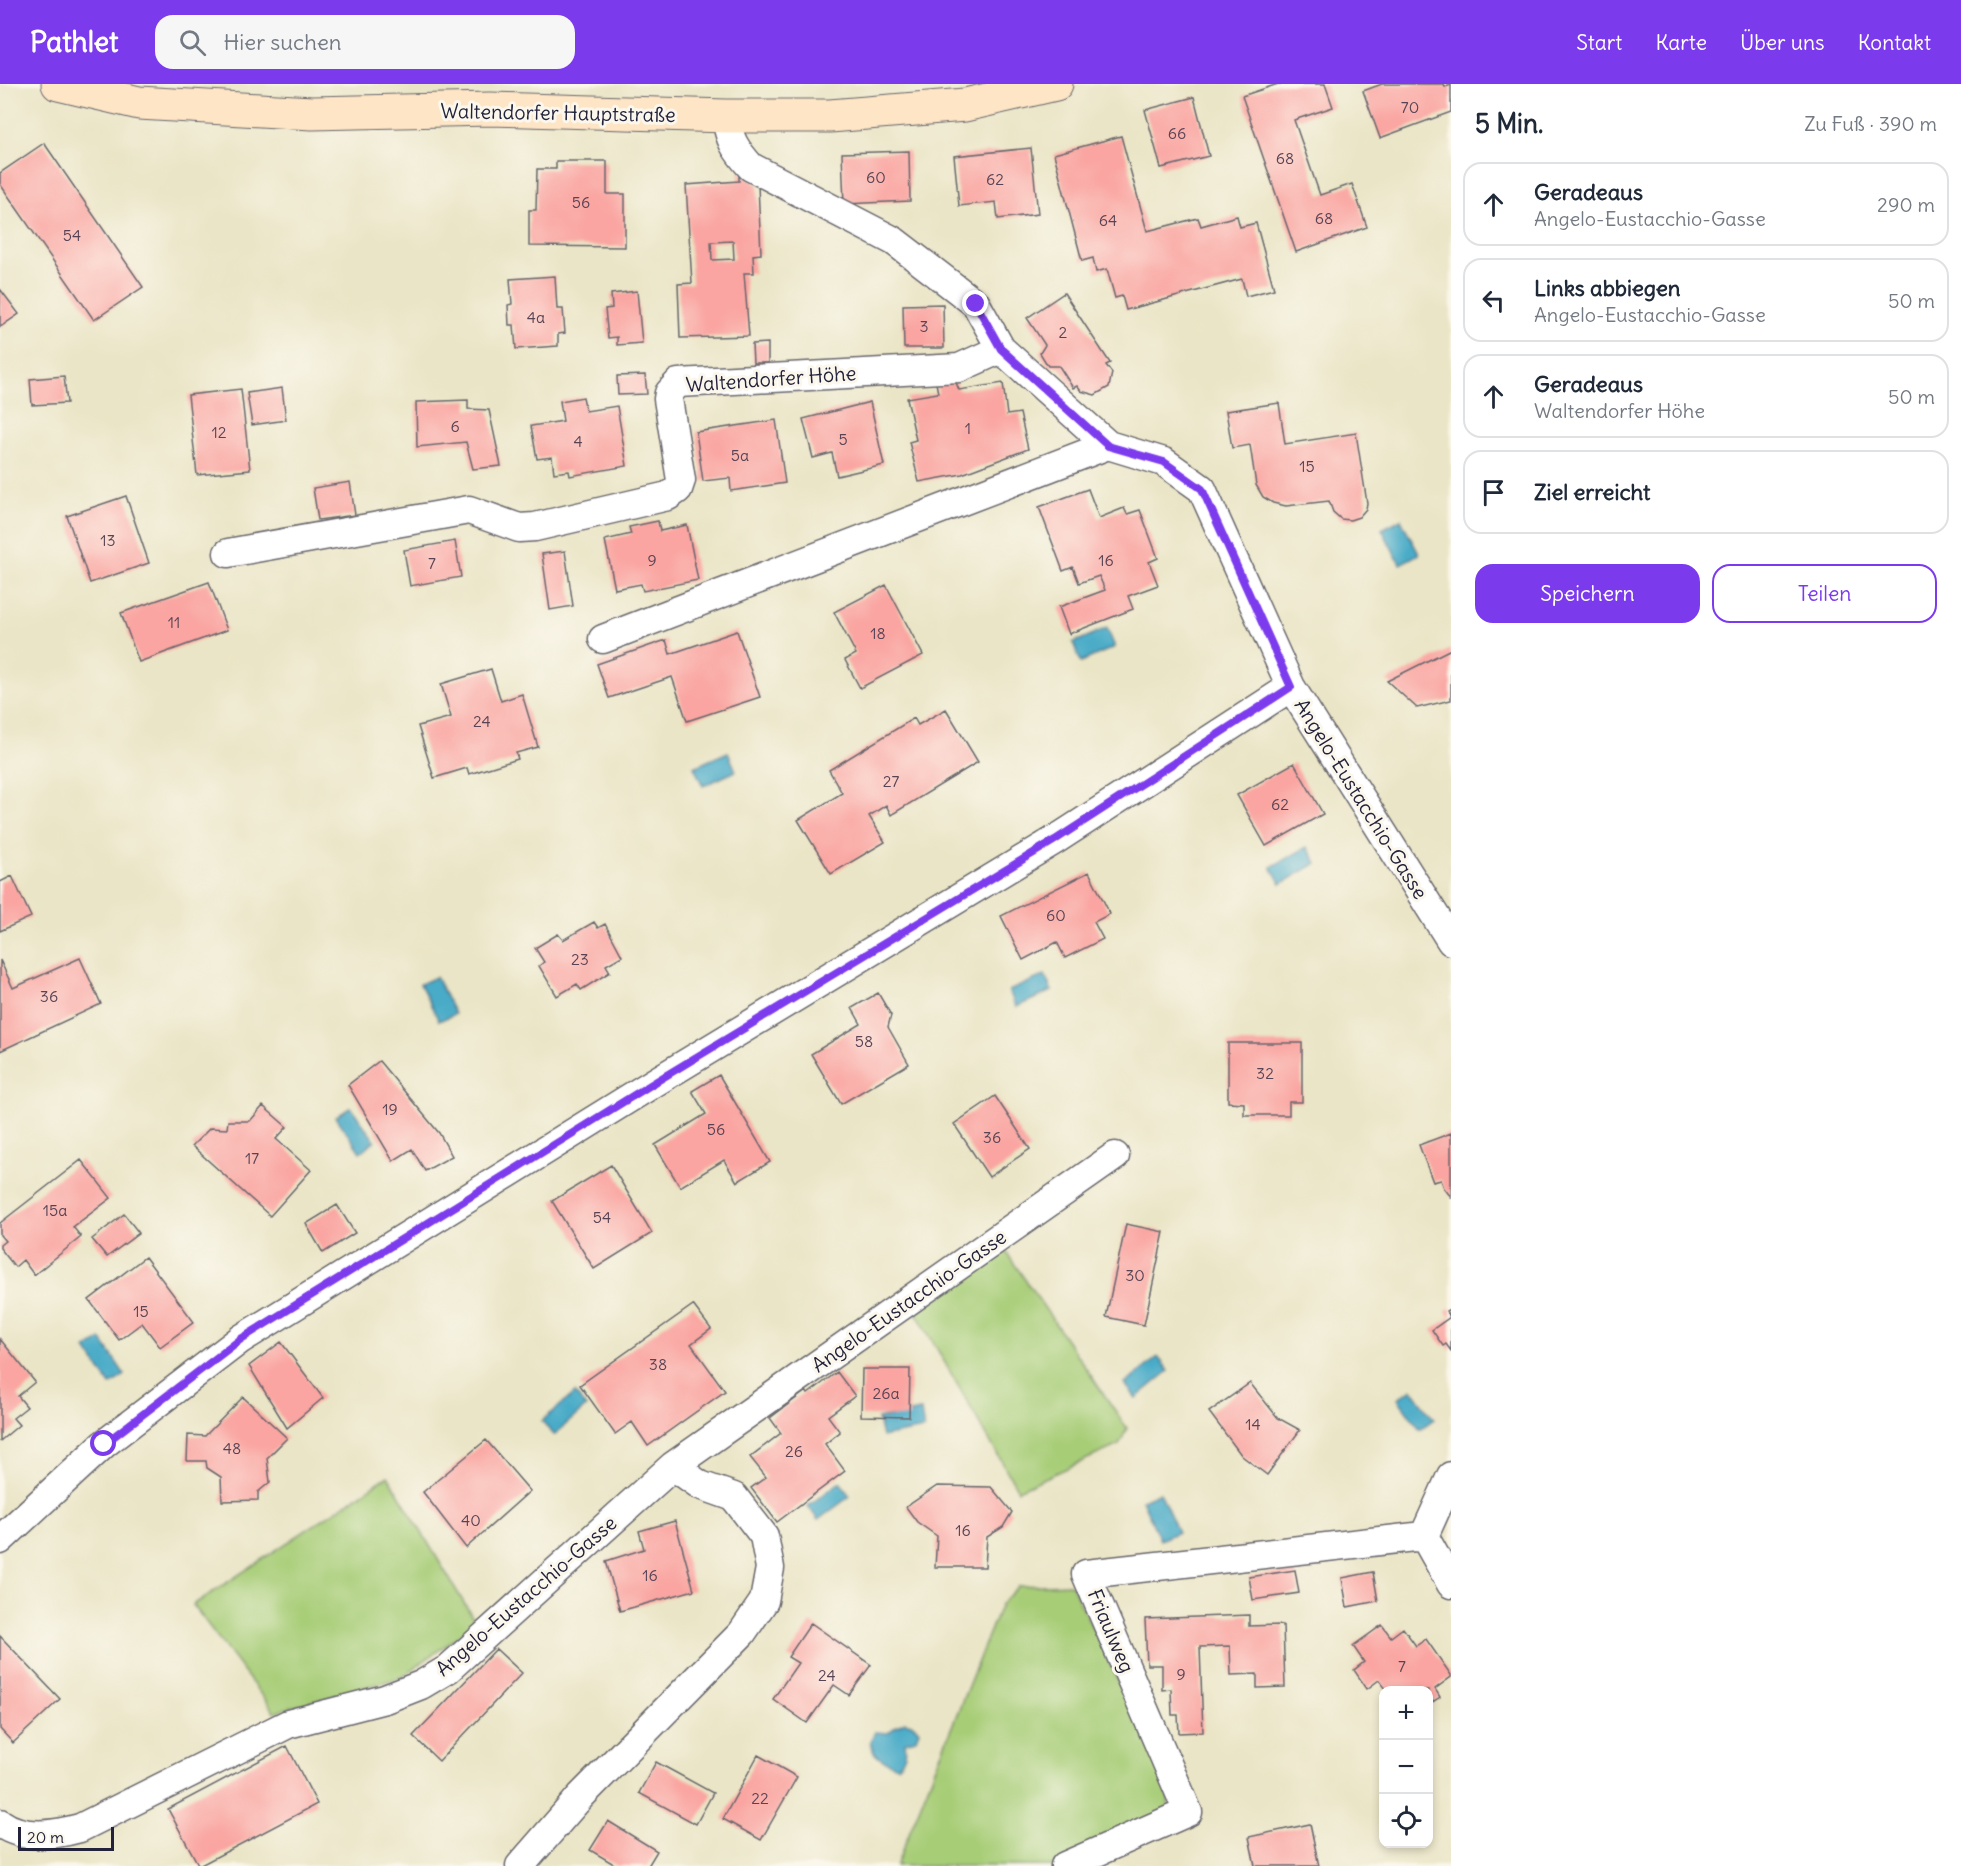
<!DOCTYPE html>
<html lang="de">
<meta charset="utf-8">
<style>
:root{--surface:#fff;--page:#f6f6f7;--text:#1f2937;--muted:#747a83;--line:#e0e1e3;--accent:#7c3aed}
body{margin:0;font-family:Delius,sans-serif;background:var(--page);color:var(--text)}
.controls{position:absolute;right:18px;bottom:18px;display:grid;overflow:hidden;border-radius:12px;box-shadow:0 3px 9px #0003}
.controls button{width:54px;height:54px;display:grid;place-items:center;padding:0;border:0;border-bottom:2px solid var(--line);background:var(--surface);color:var(--text);font:30px sans-serif}
.scale{position:absolute;left:18px;bottom:15px;width:96px;box-sizing:border-box;padding-left:6px;border:3px solid #22223b;border-top:0;font-size:16px;line-height:21px;white-space:nowrap;color:#22223b;-webkit-text-stroke:4px #fbf7ec;paint-order:stroke}
.stop{position:absolute;width:18px;height:18px;margin:-14px;border:4px solid #7c3aed;border-radius:50%;background:#fff}
.stop.end{background:#7c3aed;border-color:#fff;box-shadow:0 2px 6px #0008}
.list{margin:0;padding:0;list-style:none}
h2{display:flex;justify-content:space-between;align-items:center;height:78px;margin:0;padding:0 24px;font-size:26px}
h2 small{font-size:20px;font-weight:400;color:var(--muted)}
.list li{display:grid;grid-template-columns:39px 1fr auto;gap:18px;align-items:center;box-sizing:border-box;height:84px;margin:0 12px 12px;padding:0 12px;border:2px solid var(--line);border-radius:18px}
.list b{display:block;font-size:22px;white-space:nowrap}
.list p{margin:0;font-size:20px;white-space:nowrap;color:var(--muted)}
.list em{font-size:20px;font-style:normal;color:var(--muted)}
.actions{display:flex;gap:12px;padding:18px 24px}
.actions a{flex:1;padding:14px 0;border:2px solid var(--accent);border-radius:18px;text-align:center;font-size:21px;color:var(--accent)}
.actions .main{background:var(--accent);color:#fff}
.icon{flex:none;width:33px;height:33px;fill:none;stroke:currentColor;stroke-width:2;stroke-linecap:round;stroke-linejoin:round}
.map{position:relative;flex:none;width:1451px;height:1782px;overflow:hidden}
header{display:flex;align-items:center;gap:36px;box-sizing:border-box;height:84px;padding:0 30px;background:var(--accent);color:#fff}
header strong{font-size:28px}
nav{display:flex;gap:33px;margin-inline-start:auto;font-size:21px}
.search{width:420px;height:54px;background:var(--page);display:flex;align-items:center;gap:15px;box-sizing:border-box;padding:0 21px;border-radius:18px;color:var(--muted);font-size:22px}
main{display:flex}
aside{flex:1;background:var(--surface)}
.map>svg:first-child{display:block}
</style>
<header>
<strong>Pathlet</strong>
<div class="search"><svg class="icon" aria-label="search" viewBox="0 0 24 24"><circle cx="10" cy="10" r="6"/><path d="M15 15l6 6"/></svg>Hier suchen</div>
<nav><a>Start</a><a>Karte</a><a>Über uns</a><a>Kontakt</a></nav>
</header>
<main>
<div class="map">
<svg width="1451" height="1782" viewBox="0 0 1451 1782">
<rect width="100%" height="100%" fill="#fbf7ec"/>
<filter id="ink" filterUnits="userSpaceOnUse"><feTurbulence type="fractalNoise" baseFrequency=".0167" numOctaves="2"/><feDisplacementMap in="SourceGraphic" scale="12" xChannelSelector="R" yChannelSelector="G"/><feConvolveMatrix kernelMatrix="1 2 1 2 8 2 1 2 1" color-interpolation-filters="sRGB"/></filter>
<filter id="wash" filterUnits="userSpaceOnUse"><feTurbulence type="fractalNoise" baseFrequency=".008" numOctaves="4" result="noise"/><feDisplacementMap in="SourceGraphic" scale="24" xChannelSelector="R" yChannelSelector="G"/><feGaussianBlur stdDeviation="1.35" result="paint"/><feColorMatrix in="noise" values="0 0 0 0 0 0 0 0 0 0 0 0 0 0 0 0 0 1.4 0 .05"/><feComposite in="paint" operator="in"/></filter>
<g filter="url(#wash)">
<rect width="100%" height="100%" fill="#eae5c6"/>
<path fill="#a7cd77" stroke="#647859" stroke-width="1.5" d="M1002 1162 1127 1344 1119 1361 1018 1406 913 1223Z
M388 1392 476 1539 402 1593 274 1628 193 1521Z
M1071 1500 1170 1704 1167 1728 1060 1782H896L1001 1520 1019 1502Z"/>
<path fill="#48abc7" stroke="#356681" stroke-width="1.5" d="M1401 435 1419 470 1400 480 1382 445Z
M1107 544 1115 563 1081 578 1073 559Z
M728 668 736 687 703 702 694 683Z
M1307 763 1317 779 1281 800 1271 783Z
M1045 891 1052 907 1016 923 1009 907Z
M436 893 455 930 439 937 420 900Z
M351 1023 375 1057 360 1068 336 1033Z
M101 1255 125 1291 110 1301 86 1265Z
M1158 1273 1169 1287 1136 1314 1125 1300Z
M1412 1305 1434 1335 1420 1345 1398 1315Z
M575 1309 586 1323 554 1351 542 1337Z
M921 1327 924 1345 882 1353 878 1335Z
M840 1398 850 1412 818 1436 808 1422Z
M1160 1408 1178 1448 1160 1456 1142 1416Z
M905 1638 914 1641 919 1647 916 1655 905 1658C907 1669 905 1675 897 1682 883 1677 873 1673 870 1658L875 1648 888 1649 895 1643Z"/>
<g id="blocks">
<path fill="#faa5a1" fill-rule="evenodd" d="M1278 0H1325L1333 23 1294 36 1320 111 1352 100 1367 143 1296 168 1242 12Z
M1382 0H1444L1445 3 1451 1V28L1380 54 1363 7Z
M1194 13 1209 72 1161 84 1145 26Z
M1121 52 1147 147 1198 134 1201 142 1237 132 1240 143 1256 139 1274 205 1246 212 1242 195 1126 226 1122 212 1115 214 1107 185 1096 188 1093 174 1082 177 1054 70Z
M44 59 143 203 94 236 0 100V89Z
M1031 64 1038 130 998 135 996 118 959 122 954 72Z
M909 67 910 117 844 120 842 69Z
M556 77H607V110H625V163L529 162V126H536L537 85H556Z
M739 87 758 101 761 170 753 171 754 189H744L749 252 680 254 678 200 692 199 686 101 739 97ZM733 157 734 175 712 176 711 158Z
M555 192 557 225H563L565 249 558 250V262L516 265 514 241H509L508 221 512 220 510 195Z
M0 205 19 230 0 243Z
M637 207 642 259 617 261V253L608 254 605 225 612 224 611 210Z
M1064 209 1110 279 1106 281 1112 289 1109 303 1095 311 1081 307 1077 302 1073 304 1059 282H1048L1040 269 1045 261 1027 234Z
M943 220 944 264H904L903 221Z
M768 259V279H753L752 260Z
M645 291 647 310 618 311 617 292Z
M64 292 67 319 32 321 30 295Z
M955 296 959 306 1003 299 1007 331 1020 329 1028 365 962 390 919 398 909 358 916 356 907 314 938 309 936 299Z
M282 304 286 336 252 341 247 309Z
M241 305 250 386 197 391 188 311Z
M583 313 586 327 617 322 627 382 570 392 569 387 554 389 552 373 537 375 531 342 563 337 560 317Z
M468 316V325L489 326 501 382 473 385 466 358 417 363 416 318Z
M870 318 884 381 837 392 832 369 813 374 803 335Z
M1279 319 1285 360 1356 349 1367 419 1366 425 1359 433 1350 436 1341 435 1333 428 1329 417 1286 422 1273 419 1263 413 1256 401 1250 361 1232 364 1226 327Z
M776 336 785 399 731 407 730 394 703 397 696 348Z
M350 398 355 431 318 436 313 404Z
M1088 405 1099 434 1124 424 1127 430 1140 426 1158 474 1149 478 1158 501 1128 512 1133 525 1069 550 1059 523 1105 506 1099 492 1079 499 1073 483 1063 487 1039 423Z
M126 412 149 479 90 499 67 432Z
M658 437 660 447 687 441 698 496 643 507 641 500 615 505 605 456 631 450 629 443Z
M455 457 461 493 410 502 404 466Z
M565 467 573 522 550 526 542 470Z
M209 498 227 546 139 578 121 529Z
M886 501 923 571 860 604 845 576 856 570 834 528Z
M737 547 760 613 687 637 672 593 609 614 597 580 666 556 670 570Z
M1451 565V616L1417 624 1387 597Z
M491 585 501 617 522 610 538 663 516 669 518 675 469 690 467 684 434 694 418 642 451 633 441 600Z
M946 625 978 678 891 731 886 721 869 732 885 758 831 790 798 736 842 709 829 686 914 634 918 641Z
M1294 679 1323 730 1266 762 1237 711Z
M1089 788 1110 830 1094 838 1103 855 1065 874 1057 858 1023 876 1001 832Z
M12 792 31 833 0 847V798Z
M594 838 598 844 605 840 622 872 606 881 610 888 581 906 577 900 557 912 539 882 544 878 535 864 558 850 563 856Z
M80 874 101 920 0 967V876L13 904Z
M878 909 891 931 888 943 909 980 841 1020 811 970 861 940 852 924Z
M1228 959H1302V1018H1289V1031H1244V1019L1228 1018Z
M379 977 439 1049 452 1072 425 1087 412 1065 393 1077 348 1001Z
M719 991 770 1078 737 1098 724 1076 680 1103 655 1061 706 1030 692 1007Z
M995 1012 1030 1065 989 1093 954 1040Z
M263 1022 287 1043 276 1055 311 1086 270 1132 192 1062 210 1044 227 1045 228 1037H250Z
M1451 1049V1113L1444 1104 1441 1096 1433 1098 1419 1061Z
M81 1076 111 1114 73 1143 81 1153 34 1191 23 1176 15 1183 0 1164V1161L5 1157 0 1151V1139Z
M611 1081 652 1149 594 1185 552 1117Z
M337 1121 355 1149 323 1169 306 1140Z
M124 1130 139 1149 107 1173 92 1155Z
M1126 1140 1164 1148 1144 1241 1106 1233Z
M145 1173 194 1238 160 1263 142 1239 119 1256 89 1216Z
M693 1221 711 1245 691 1260 725 1307 648 1362 632 1338 615 1350 580 1301Z
M1451 1224V1267L1446 1260 1443 1262 1432 1246 1450 1233 1446 1227Z
M0 1255 35 1298 18 1312 27 1323 13 1334 19 1341 0 1357Z
M281 1258 323 1314 287 1344 249 1282Z
M862 1285H910L909 1333 861 1332Z
M837 1288 855 1312 828 1332 840 1348 825 1360 845 1387 777 1438 751 1404 766 1393 750 1373 781 1349 770 1334 806 1307 808 1310Z
M1250 1299 1278 1334 1300 1346 1267 1391 1242 1372 1209 1328Z
M243 1313 287 1354 267 1374 270 1398 258 1408V1416L222 1417 221 1393 207 1384 206 1377H187L188 1351 205 1352Z
M486 1356 530 1407 466 1464 423 1408Z
M937 1402 991 1403 1012 1428 1003 1443 987 1453 985 1483H935L937 1452 917 1438 906 1423Z
M675 1437 694 1506 620 1527 606 1477 644 1465 639 1447Z
M1295 1486 1299 1509 1253 1516 1249 1493Z
M1373 1488 1378 1517 1347 1523 1342 1494Z
M1249 1531V1542L1283 1541 1285 1603 1257 1604V1590L1231 1591 1230 1562 1200 1563 1203 1648 1179 1649 1178 1631H1172L1171 1605 1162 1606V1581H1147L1145 1535Z
M811 1539 871 1581 849 1611 834 1601 807 1639 773 1615 798 1579 788 1573Z
M1382 1541 1391 1553 1403 1544 1416 1562 1426 1555 1451 1591V1593L1435 1605 1440 1613 1428 1621V1606H1387L1379 1596 1367 1605 1354 1586 1364 1578 1353 1562Z
M0 1552 60 1615 13 1659 0 1645Z
M496 1565 522 1589 439 1677 413 1652Z
M287 1662 317 1720 199 1782 168 1725Z
M758 1671 797 1693 761 1756 723 1735Z
M656 1678 713 1709 696 1740 639 1709Z
M608 1737 657 1767 648 1782H617L590 1766Z
M1310 1740 1319 1782H1255L1249 1753Z"/>
</g>
</g>
<g filter="url(#ink)">
<use href="#blocks" fill-opacity="0" stroke="#68666c" stroke-width="1.5"/>
<g fill="none" stroke-linecap="round" stroke-linejoin="round">
<g stroke="#68666c" stroke-width="31">
<path id="street" d="M726 32C729 56 735 65 751 83L894 157 976 220 1001 265 1108 361 1164 378 1202 405 1291 603 1451 857
M228 469 469 426 519 444 535 443 668 412 678 405 681 396 668 315 669 309 678 299 959 284 1001 265
M603 555 1108 361
M1424 1452 1451 1392
M0 1456 104 1360 241 1255 652 1000 1055 756 1291 603
M0 1739C23 1756 54 1751 80 1744L288 1640 385 1615 421 1601 448 1585 673 1382 1115 1072
M520 1782 581 1712 742 1549 764 1517 770 1484 764 1452 734 1413 700 1401 673 1382
M1065 1782 1188 1728 1086 1490 1424 1452 1451 1500"/>
</g>
<g stroke="#68666c" stroke-width="35">
<path id="secondary" d="M58 0 139 19 312 29 490 25 726 32H830L965 21 1056 0"/>
</g>
<use href="#street" stroke="#fff" stroke-width="28"/>
<use href="#secondary" stroke="#fde5c5" stroke-width="33"/>
</g>
</g>
<g fill="none" stroke-linecap="round" stroke-linejoin="round" filter="url(#ink)">
<path stroke="#7c3aed" stroke-width="8" d="M104 1360 241 1255 652 1000 1055 756 1291 603 1202 405 1164 378 1108 362 1001 265 976 220"/>
</g>
<g text-anchor="middle" stroke-width="6" stroke-linejoin="round" paint-order="stroke">
<g font-size="16" fill="#584354">
<text x="1410" y="29">70</text>
<text x="1177" y="55">66</text>
<text x="1285" y="80">68</text>
<text x="876" y="99">60</text>
<text x="995" y="101">62</text>
<text x="581" y="124">56</text>
<text x="1324" y="140">68</text>
<text x="1108" y="142">64</text>
<text x="72" y="157">54</text>
<text x="536" y="239">4a</text>
<text x="924" y="248">3</text>
<text x="1063" y="254">2</text>
<text x="455" y="348">6</text>
<text x="968" y="350">1</text>
<text x="219" y="354">12</text>
<text x="843" y="361">5</text>
<text x="578" y="363">4</text>
<text x="740" y="377">5a</text>
<text x="1307" y="388">15</text>
<text x="108" y="462">13</text>
<text x="652" y="482">9</text>
<text x="1106" y="482">16</text>
<text x="432" y="485">7</text>
<text x="174" y="544">11</text>
<text x="878" y="555">18</text>
<text x="482" y="643">24</text>
<text x="891" y="703">27</text>
<text x="1280" y="726">62</text>
<text x="1056" y="837">60</text>
<text x="580" y="881">23</text>
<text x="49" y="918">36</text>
<text x="864" y="963">58</text>
<text x="1265" y="995">32</text>
<text x="390" y="1031">19</text>
<text x="716" y="1051">56</text>
<text x="992" y="1059">36</text>
<text x="252" y="1080">17</text>
<text x="55" y="1132">15a</text>
<text x="602" y="1139">54</text>
<text x="1135" y="1197">30</text>
<text x="141" y="1233">15</text>
<text x="658" y="1286">38</text>
<text x="886" y="1315">26a</text>
<text x="1253" y="1346">14</text>
<text x="232" y="1370">48</text>
<text x="794" y="1373">26</text>
<text x="471" y="1442">40</text>
<text x="963" y="1452">16</text>
<text x="650" y="1497">16</text>
<text x="1402" y="1588">7</text>
<text x="1181" y="1596">9</text>
<text x="827" y="1597">24</text>
<text x="760" y="1720">22</text>
</g>
<g font-size="20" fill="#22223b" stroke="#fbf7ec">
<text transform="translate(558 29) rotate(1)" y="7">Waltendorfer Hauptstraße</text>
<text transform="translate(771 295) rotate(-4)" y="7">Waltendorfer Höhe</text>
<text transform="translate(1361 715) rotate(58)" y="7">Angelo-Eustacchio-Gasse</text>
<text transform="translate(909 1217) rotate(-35)" y="7">Angelo-Eustacchio-Gasse</text>
<text transform="translate(526 1512) rotate(-41)" y="7">Angelo-Eustacchio-Gasse</text>
<text transform="translate(1111 1547) rotate(67)" y="7">Friaulweg</text>
</g>
</g>
</svg>
<div class="controls">
<button>+</button>
<button>−</button>
<button><svg class="icon" aria-label="locate" viewBox="0 0 24 24"><circle cx="12" cy="12" r="6"/><path d="M12 2v4M12 18v4M2 12h4M18 12h4"/></svg></button>
</div>
<div class="scale">20 m</div>
<div class="stop" style="left:104px;top:1360px"></div>
<div class="stop end" style="left:976px;top:220px"></div>
</div>
<aside>
<h2>5 Min.<small>Zu Fuß · 390 m</small></h2>
<ul class="list">
<li><svg class="icon" aria-label="ahead" viewBox="0 0 24 24"><path d="M12 20V5M6 11l6-6 6 6"/></svg><div><b>Geradeaus</b><p>Angelo-Eustacchio-Gasse</p></div><em>290 m</em></li>
<li><svg class="icon" aria-label="left" viewBox="0 0 24 24"><path d="M17 20v-9H6M10 6l-5 5 5 5"/></svg><div><b>Links abbiegen</b><p>Angelo-Eustacchio-Gasse</p></div><em>50 m</em></li>
<li><svg class="icon" aria-label="ahead" viewBox="0 0 24 24"><path d="M12 20V5M6 11l6-6 6 6"/></svg><div><b>Geradeaus</b><p>Waltendorfer Höhe</p></div><em>50 m</em></li>
<li><svg class="icon" aria-label="arrive" viewBox="0 0 24 24"><path d="M6 21V4h12l-3 4 3 4H6"/></svg><div><b>Ziel erreicht</b></div></li>
</ul>
<div class="actions"><a class="main">Speichern</a><a>Teilen</a></div>
</aside>
</main>
